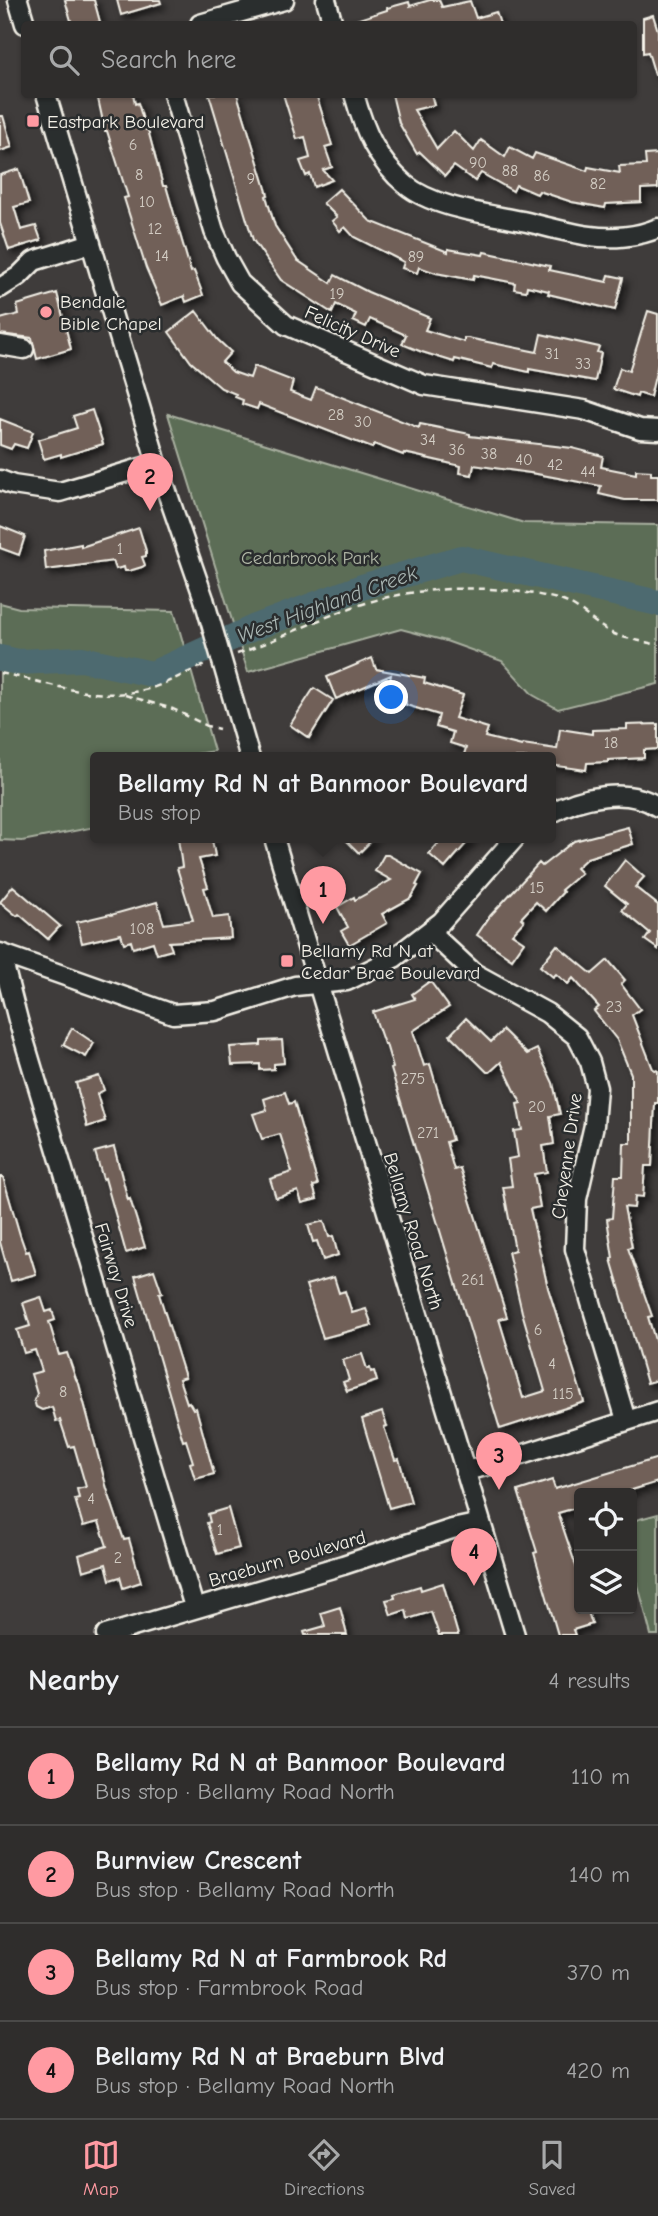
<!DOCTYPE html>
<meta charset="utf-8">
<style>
:root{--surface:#2f2d2c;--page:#3b3938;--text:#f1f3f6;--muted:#a7a8a9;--line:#4a4948;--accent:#ff9aa2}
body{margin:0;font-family:"Comic Neue",sans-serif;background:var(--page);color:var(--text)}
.controls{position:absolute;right:21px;bottom:21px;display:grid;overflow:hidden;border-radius:7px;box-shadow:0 2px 5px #0004}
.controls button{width:63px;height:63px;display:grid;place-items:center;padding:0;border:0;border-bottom:2px solid var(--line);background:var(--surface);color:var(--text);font:35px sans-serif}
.you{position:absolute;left:392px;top:698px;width:24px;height:24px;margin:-18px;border:5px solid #fff;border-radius:50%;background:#1a73e8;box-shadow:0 0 0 10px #1a73e833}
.badge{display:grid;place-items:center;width:46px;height:46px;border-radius:50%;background:var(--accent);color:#111;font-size:23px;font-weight:700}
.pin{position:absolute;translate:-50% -58px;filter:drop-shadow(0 2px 4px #0008)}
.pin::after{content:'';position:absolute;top:37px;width:24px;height:21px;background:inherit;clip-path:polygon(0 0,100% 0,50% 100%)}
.popup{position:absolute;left:90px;top:752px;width:466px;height:91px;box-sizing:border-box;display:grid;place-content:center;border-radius:7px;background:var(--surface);filter:drop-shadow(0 2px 5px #0005);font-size:23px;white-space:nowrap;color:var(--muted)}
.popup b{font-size:26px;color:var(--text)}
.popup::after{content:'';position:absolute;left:50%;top:100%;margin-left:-14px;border:14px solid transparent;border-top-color:var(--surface)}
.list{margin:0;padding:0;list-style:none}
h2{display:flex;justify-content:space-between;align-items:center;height:91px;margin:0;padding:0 28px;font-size:30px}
h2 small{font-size:23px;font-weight:400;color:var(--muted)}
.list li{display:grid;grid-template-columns:46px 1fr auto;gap:21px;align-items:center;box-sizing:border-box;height:98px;padding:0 28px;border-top:2px solid var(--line)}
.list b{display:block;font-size:26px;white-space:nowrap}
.list p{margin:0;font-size:23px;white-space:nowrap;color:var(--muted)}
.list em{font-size:23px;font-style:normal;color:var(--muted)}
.icon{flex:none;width:38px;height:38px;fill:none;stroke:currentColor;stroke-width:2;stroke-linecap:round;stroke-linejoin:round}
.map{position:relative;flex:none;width:658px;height:1635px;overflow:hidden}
.search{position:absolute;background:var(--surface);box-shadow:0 2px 5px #0004;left:21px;right:21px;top:21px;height:77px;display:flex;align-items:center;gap:18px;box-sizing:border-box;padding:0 24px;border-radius:7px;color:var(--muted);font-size:26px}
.sheet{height:483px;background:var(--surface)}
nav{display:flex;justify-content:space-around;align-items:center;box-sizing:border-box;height:98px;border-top:2px solid var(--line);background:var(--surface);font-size:19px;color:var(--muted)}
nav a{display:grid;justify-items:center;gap:4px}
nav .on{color:var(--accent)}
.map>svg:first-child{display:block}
</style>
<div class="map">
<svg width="658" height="1635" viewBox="0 0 658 1635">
<defs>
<filter id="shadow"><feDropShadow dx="4.5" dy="4.5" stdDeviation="3.5" flood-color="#0009"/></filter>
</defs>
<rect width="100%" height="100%" fill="#3f3c3b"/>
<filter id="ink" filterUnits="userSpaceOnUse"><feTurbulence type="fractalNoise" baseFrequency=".0143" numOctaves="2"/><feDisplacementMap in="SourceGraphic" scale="14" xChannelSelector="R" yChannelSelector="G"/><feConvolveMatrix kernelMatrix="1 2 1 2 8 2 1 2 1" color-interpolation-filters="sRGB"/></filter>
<g filter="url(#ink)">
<path fill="#5c6d56" stroke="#a8af9f" stroke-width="2" d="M168 414 524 523 658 525V684L558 709 533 695 502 661 446 641 401 629 248 672Z
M0 603 19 608 174 611 214 751 171 758H96L95 827 22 841 0 840Z
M658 1514V1635H651L632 1561V1521Z"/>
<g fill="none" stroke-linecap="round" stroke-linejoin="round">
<path stroke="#4d6b70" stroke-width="26" d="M0 658 18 662 82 659 152 674 253 628 362 587 461 558 658 603"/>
</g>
<path fill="#716058" stroke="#f4f1e8" stroke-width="2" filter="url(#shadow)" d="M65 0H94L100 22 91 24H72Z
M117 0H160L161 3 121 15Z
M430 0H439L442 7 470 1 476 18 496 12 500 24H350V22L387 10V8L409 2 410 6Z
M653 15 658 31V75H655L648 52 643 53V18Z
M97 94H133L135 104 138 103 146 130H148L163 186H166L191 272 194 271 203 295 186 302 184 296 162 305 146 268 124 198 128 197 107 131H105Z
M209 94H237L268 195 266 196 275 226 297 260 331 283 335 275 368 292 430 318 425 330 464 342V338H468L537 352 541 334 599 347 597 352 601 353 595 381 529 369V372L493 364 492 368 455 359 454 362 422 352 402 344 406 335 370 319 366 327 353 321 356 314 336 304 332 313 281 280 253 240Z
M283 94H316L332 145 325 147 332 167 323 170 332 180 314 187 310 174 306 176 300 161 310 158 305 137 297 139Z
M392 94H431L434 105 414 110 437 149 454 131 474 151 481 140 505 157 510 147 532 159 535 153 587 171 588 167 620 173 619 166 646 165 645 155 658 154V188L641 189V202L606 204 605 208 572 202 539 191 537 194 516 185 513 191 481 173 475 181 454 166 445 176 420 152 417 154 399 123Z
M0 116H3L12 147 0 151Z
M19 169 29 203 14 207 21 230 36 226 41 240 9 250 0 223V175Z
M339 189 370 221 448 252V249L483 255 484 252 550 266 549 270 607 282 609 275 623 278 615 310 548 294 549 291 527 286 526 291 514 289 515 283 474 275 473 280 436 273 419 267 417 273 402 268 404 262 354 237 345 227 340 231 332 221 337 217 323 203Z
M57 293 71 349 37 359 32 338 0 334V319L19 314 17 305Z
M196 311 218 340 231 352 222 362 233 372 250 378 254 366 293 381 290 392 311 400 316 387 419 428 420 424 470 434V436L572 448 603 456 601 467 636 474V470L651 471V475H658V500H625L599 494 601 486 537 474 474 465 472 475 460 473 461 466 404 453 403 455 374 444 372 448 259 404 257 409 242 404 243 400 235 397 236 394 221 388 191 362 169 332Z
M648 311 658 314V364L650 397 638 393 637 397 613 389 620 368 629 371Z
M92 410 103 444 61 457V454L44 459 38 440 77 428 73 416Z
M0 419 33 432 27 448 14 444 11 449 0 445Z
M0 526 25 536 19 555 0 548Z
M139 528 146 551V556L142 557 145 565 142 567 129 571H125L124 567 116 569 113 561 46 570 44 551 81 544V547Z
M372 658 376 669 425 678 424 683 463 695 455 718 488 728 485 737 522 746 523 744 557 749 560 729 592 734V730L627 729V725L658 724V749L644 750V758L608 760V762L587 763 586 770 550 765V758H463L466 748 450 743 453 732 436 727 439 715 406 705V701L387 698 391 675 336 699 327 677Z
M314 688 333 700 309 738 290 725Z
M628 827 633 844 587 858 576 868 581 873 561 890 563 892 546 911 536 902 521 918 524 921 512 934 524 942 512 959 477 935 490 916 539 863 542 866 574 841Z
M178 838 212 840 215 856 199 859 208 887 204 888 213 918 229 916 231 938 169 942 172 950 157 954 153 942 133 948 131 941 124 943 121 934 82 943 77 922 110 914 111 915 157 902 164 924 193 920 177 868 182 867Z
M344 838H374L359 853Z
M443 838H471L445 868 429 854Z
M384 855H388L422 874 416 885 418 886 411 898 382 914 387 923 349 945 341 931 348 927 337 907 354 897 355 900 391 880 375 871Z
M625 860 644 877 635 887 658 905V949L645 940 650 933 622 910 627 904 605 886Z
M13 886 60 926 48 939 19 914 17 916 0 902Z
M557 945 592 974 608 960 625 980 621 984 640 1009 632 1015 653 1069 658 1071V1103H655L652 1166H645L643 1197 635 1196 634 1208 624 1207 632 1247 628 1248 652 1316 648 1317 658 1350V1380L647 1383 611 1259 613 1258 607 1219 612 1218 615 1176H623L624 1143H631V1074L617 1040 594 1011 599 1007 573 978 568 984 556 974 553 977 540 966Z
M430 981 449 1007 413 1031 424 1066 430 1064 452 1140 446 1142 454 1170 460 1168 507 1317 499 1319 523 1398 545 1391 522 1312 508 1252 515 1250 503 1187 512 1186 508 1159 518 1157 514 1131 522 1130 517 1104 521 1103 501 1062 490 1072H487L450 1035 466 1018 491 1042 503 1030 527 1054 537 1049 553 1083 560 1114 550 1116 554 1144 543 1146 547 1172 534 1174 540 1207 530 1209 548 1288 584 1402 500 1429 391 1069 393 1068 386 1044H384L373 1012 415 999 412 994Z
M72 1028 94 1043 86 1057 63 1045Z
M282 1040 284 1063 274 1064V1069L260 1070V1064L232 1065 230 1047 261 1045V1041Z
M99 1076 104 1090 97 1094 105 1121 87 1127 76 1083Z
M285 1092 289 1104 294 1102 318 1185 313 1186 317 1199 302 1203 298 1191 276 1198 270 1179 292 1172 280 1134 262 1139 253 1114 267 1110 264 1099Z
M114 1147 128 1200 130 1199 145 1247 126 1253 105 1178 103 1179 95 1152Z
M0 1177H3L20 1235 26 1252 29 1251 36 1274 11 1281 0 1242Z
M324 1221 329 1237 333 1236 338 1255 323 1260 317 1241 313 1242 308 1225Z
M154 1270 162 1293 159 1294 185 1377 179 1379 187 1403 189 1402 193 1409 196 1408 214 1474 195 1479 190 1463 193 1462 186 1440 183 1441 135 1276Z
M334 1277 339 1293 345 1291 352 1313 366 1309 372 1325 323 1338 306 1285Z
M41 1297 46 1312 52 1310 55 1320 49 1322 59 1355 67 1353 76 1379 79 1384 107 1489 124 1540 129 1539 141 1582 123 1588 120 1577 110 1580 106 1564 83 1571 79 1555 107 1546 99 1522 83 1526 75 1499 79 1498 77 1489 86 1487 74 1446 69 1447 60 1420 56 1421 52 1407 42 1410 36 1407 34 1400 37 1394 31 1374 42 1371 35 1350 24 1353 17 1330 30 1326 23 1303Z
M362 1354 367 1369 370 1368 371 1372 374 1371 377 1381 347 1391 343 1382 349 1380 343 1360Z
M382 1412 387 1426 384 1427 395 1460 399 1459 411 1502 389 1508 362 1419Z
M658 1458V1482L622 1493H579V1507L558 1513 579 1575V1609H587L592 1624 573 1630 575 1635H558L534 1553 537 1552 518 1491 552 1480 555 1489Z
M228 1508 239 1548 217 1554 207 1523 210 1522 208 1514Z
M443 1583 458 1635H439L431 1612 408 1619 406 1610 391 1615 386 1600 395 1598 394 1594 420 1586 421 1590Z
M340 1607 347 1635H305L304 1632 325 1626 321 1613Z"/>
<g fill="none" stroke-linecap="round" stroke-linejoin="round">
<g stroke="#f4f1e8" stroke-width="23">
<path id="minor" d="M18 0 25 24
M326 0 333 24
M200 24 284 0
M46 94 157 463 204 599
M173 94 214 231 226 258 240 283 286 325 424 385 584 410 640 429 658 430
M354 94C364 130 377 161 406 185 435 209 491 214 527 222 548 227 569 233 590 236 612 239 638 237 658 228
M0 288 19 276 34 261 91 243
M0 345 24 349
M0 480 13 485 60 492 157 463
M228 682 250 758
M550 814C580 796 628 787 658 807
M274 838 515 1635
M429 931 474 973 547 1013 577 1037 590 1062 597 1088 594 1125 577 1199 575 1249 626 1420
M0 953 173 1014 215 1011 295 986 347 981 394 958 441 922 515 838
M1 954 18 1020 194 1607
M465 1471 490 1465 658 1411
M106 1635 343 1565 452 1529 481 1523"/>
</g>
<path stroke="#f4f1e8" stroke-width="2.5" stroke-dasharray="7 5" stroke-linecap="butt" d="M237 654C281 639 322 616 366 603 423 585 500 584 557 599 579 605 592 623 612 633 625 639 643 641 658 645
M0 673C53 683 94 703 148 689 167 684 188 671 208 664
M125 695 173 709 207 726 219 729"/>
<use href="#minor" stroke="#2a2d2e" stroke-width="18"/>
<g stroke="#f4f1e8" stroke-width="23" stroke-linecap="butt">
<path id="minor-bridge" d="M204 599 228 682"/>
</g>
<use href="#minor-bridge" stroke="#2a2d2e" stroke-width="18"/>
</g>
</g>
<g fill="#ff9aa2" stroke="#2a2d2e" stroke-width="2.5">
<rect x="26" y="114" width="14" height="14" rx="3.5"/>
<circle cx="46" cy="312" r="7"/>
<rect x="280" y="954" width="14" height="14" rx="3.5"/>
</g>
<g text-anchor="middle" stroke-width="5" stroke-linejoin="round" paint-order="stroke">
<g font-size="16" fill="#d3cdc4">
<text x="133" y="150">6</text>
<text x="478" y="168">90</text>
<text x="510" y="176">88</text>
<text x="139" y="180">8</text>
<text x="542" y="181">86</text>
<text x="251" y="184">9</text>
<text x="598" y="189">82</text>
<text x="147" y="207">10</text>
<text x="155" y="234">12</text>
<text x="162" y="261">14</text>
<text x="416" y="262">89</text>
<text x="337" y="299">19</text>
<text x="552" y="359">31</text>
<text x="583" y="369">33</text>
<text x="336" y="420">28</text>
<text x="363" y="427">30</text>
<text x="428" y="445">34</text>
<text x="457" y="455">36</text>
<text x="489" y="459">38</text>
<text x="524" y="465">40</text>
<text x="555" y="470">42</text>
<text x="588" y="477">44</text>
<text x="120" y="554">1</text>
<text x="611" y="748">18</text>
<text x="537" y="893">15</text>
<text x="142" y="934">108</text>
<text x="614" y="1012">23</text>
<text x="413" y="1084">275</text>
<text x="537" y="1112">20</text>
<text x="428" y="1138">271</text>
<text x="473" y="1285">261</text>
<text x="538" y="1335">6</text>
<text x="552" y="1369">4</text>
<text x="63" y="1397">8</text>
<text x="563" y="1399">115</text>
<text x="91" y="1504">4</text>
<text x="220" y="1535">1</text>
<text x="118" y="1563">2</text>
</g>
<g font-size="19" fill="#f4f1e8" stroke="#2a2d2e" text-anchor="start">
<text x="47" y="128">Eastpark Boulevard</text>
<text x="60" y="308">Bendale<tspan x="60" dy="22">Bible Chapel</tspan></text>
<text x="301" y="957">Bellamy Rd N at<tspan x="301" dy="22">Cedar Brae Boulevard</tspan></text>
</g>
<g font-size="19" fill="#f4f1e8" stroke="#2a2d2e">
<text transform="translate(353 331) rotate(24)" y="7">Felicity Drive</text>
<text transform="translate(566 1156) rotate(-82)" y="7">Cheyenne Drive</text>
<text transform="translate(414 1231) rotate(73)" y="7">Bellamy Road North</text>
<text transform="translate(117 1275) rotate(73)" y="7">Fairway Drive</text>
<text transform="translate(287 1558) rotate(-16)" y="7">Braeburn Boulevard</text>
</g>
<g font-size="19" fill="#b0b6a6" stroke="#2a2d2e">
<text x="310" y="564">Cedarbrook Park</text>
</g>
<g font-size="21" font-style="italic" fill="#a9b5b2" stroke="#2a2d2e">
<text transform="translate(327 604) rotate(-20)" y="7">West Highland Creek</text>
</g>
</g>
</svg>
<div class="controls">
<button><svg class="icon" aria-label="locate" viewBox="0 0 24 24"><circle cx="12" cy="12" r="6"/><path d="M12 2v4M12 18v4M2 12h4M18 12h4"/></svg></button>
<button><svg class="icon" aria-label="layers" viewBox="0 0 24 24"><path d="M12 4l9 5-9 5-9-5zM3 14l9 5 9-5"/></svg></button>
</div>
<div class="you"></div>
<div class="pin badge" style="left:323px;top:924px">1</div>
<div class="popup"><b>Bellamy Rd N at Banmoor Boulevard</b>Bus stop</div>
<div class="pin badge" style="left:150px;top:511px">2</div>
<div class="pin badge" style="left:499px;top:1490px">3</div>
<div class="pin badge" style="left:474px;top:1586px">4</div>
<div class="search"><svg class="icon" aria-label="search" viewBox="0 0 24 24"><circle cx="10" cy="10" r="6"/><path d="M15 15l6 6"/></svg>Search here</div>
</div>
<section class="sheet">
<h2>Nearby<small>4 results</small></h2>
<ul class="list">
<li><span class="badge">1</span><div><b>Bellamy Rd N at Banmoor Boulevard</b><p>Bus stop · Bellamy Road North</p></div><em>110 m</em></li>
<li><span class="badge">2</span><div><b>Burnview Crescent</b><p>Bus stop · Bellamy Road North</p></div><em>140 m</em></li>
<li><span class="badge">3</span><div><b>Bellamy Rd N at Farmbrook Rd</b><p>Bus stop · Farmbrook Road</p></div><em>370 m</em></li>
<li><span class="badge">4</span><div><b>Bellamy Rd N at Braeburn Blvd</b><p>Bus stop · Bellamy Road North</p></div><em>420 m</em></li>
</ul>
</section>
<nav>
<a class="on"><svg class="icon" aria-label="map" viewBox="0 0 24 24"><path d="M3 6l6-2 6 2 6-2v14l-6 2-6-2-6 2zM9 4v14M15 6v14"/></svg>Map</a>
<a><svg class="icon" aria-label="directions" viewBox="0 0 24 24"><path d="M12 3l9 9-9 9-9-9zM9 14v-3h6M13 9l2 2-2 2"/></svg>Directions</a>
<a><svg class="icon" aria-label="saved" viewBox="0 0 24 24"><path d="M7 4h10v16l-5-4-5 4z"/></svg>Saved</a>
</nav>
